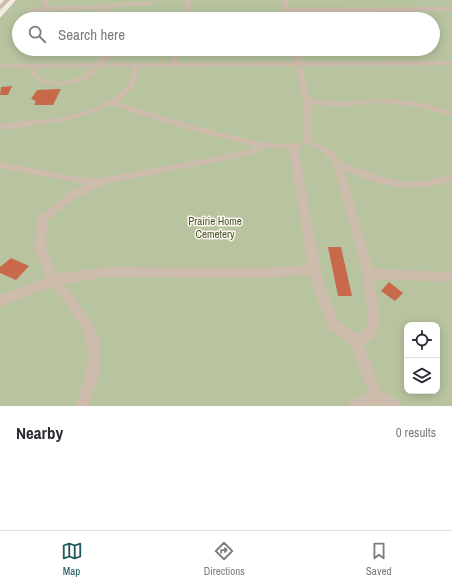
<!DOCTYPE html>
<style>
:root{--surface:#fff;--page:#f2f2f3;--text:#2b2b33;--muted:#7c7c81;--line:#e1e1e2;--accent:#1f5a5e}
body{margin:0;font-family:"Archivo Narrow",sans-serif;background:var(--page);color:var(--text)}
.controls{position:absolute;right:12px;bottom:12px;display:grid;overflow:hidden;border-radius:8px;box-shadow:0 2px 10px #0003}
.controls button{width:36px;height:36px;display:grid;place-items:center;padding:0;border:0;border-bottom:1px solid var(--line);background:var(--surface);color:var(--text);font:20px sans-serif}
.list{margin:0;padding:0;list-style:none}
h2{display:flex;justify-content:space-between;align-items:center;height:52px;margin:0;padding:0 16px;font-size:17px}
h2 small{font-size:13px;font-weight:400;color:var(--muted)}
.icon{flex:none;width:22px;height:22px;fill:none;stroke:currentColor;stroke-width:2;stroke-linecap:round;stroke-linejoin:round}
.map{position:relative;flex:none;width:452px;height:406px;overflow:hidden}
.search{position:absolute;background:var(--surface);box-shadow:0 2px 10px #0003;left:12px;right:12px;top:12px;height:44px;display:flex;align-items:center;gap:10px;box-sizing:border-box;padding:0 14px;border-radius:22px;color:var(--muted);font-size:15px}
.sheet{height:124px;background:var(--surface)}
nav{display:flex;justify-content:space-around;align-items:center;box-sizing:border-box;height:56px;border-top:1px solid var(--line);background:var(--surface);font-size:11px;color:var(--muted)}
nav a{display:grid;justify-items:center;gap:2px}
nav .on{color:var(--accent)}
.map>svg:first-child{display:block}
</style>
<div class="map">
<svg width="452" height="406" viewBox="0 0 452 406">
<rect width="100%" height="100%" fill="#f4ebe1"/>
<path fill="#b8c4a0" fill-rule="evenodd" d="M16 0H452V406H0V18ZM19 19H433V49H19ZM407 325H437V391H407Z"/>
<path fill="#c8694b" d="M12 86 8 95H0L1 87Z
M61 89 53 105H34L36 101 31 99 37 90Z
M328 247H341L352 296H338Z
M11 258 29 266 16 280 0 273V267Z
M389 282 403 293 395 301 381 291Z"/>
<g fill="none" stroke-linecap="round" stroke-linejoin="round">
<path fill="#cdbbac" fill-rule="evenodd" d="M4 0H10L0 10V5Z
M43 0H49L48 6H89L150 1 153 3 150 5C133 6 107 3 97 19H91L96 12 102 9 37 11 30 14 34 19H28L24 14 25 13 34 8 42 7Z
M185 0H191L187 19H181Z
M281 0H287L289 8 452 7V11L290 12 292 19H286Z
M90 49H98L114 58 111 60 106 58 104 63H171L174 49H180L178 63 295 62 292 49H298L301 62 452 61V65L302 66 310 99 341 102 371 99H391L422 103 452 111V116L422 108 391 103H371L341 107 311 104V141L333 151 341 162 382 177 408 182H422L452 175V181C410 194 384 187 344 170L373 269 452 272V282L375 279 380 322 373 339 364 344 381 391 400 401 402 406H380L376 404 371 406H348L350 401 368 392 351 345 329 330 311 282 310 275 260 278 104 277 64 284 89 318 100 340V372L89 406H75C82 386 91 362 86 340 83 323 62 300 52 286L0 307V295L47 277 34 249 37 219 68 193 87 184 0 168V162L83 178H103L249 150 255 146 189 130 111 105 95 112 65 121 0 130V124L6 123C21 120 37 121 52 119 72 116 117 103 128 85 131 80 131 73 132 67H101C86 87 45 93 29 73L30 68H0V64L97 63 101 56ZM296 66 303 101V142L322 152 333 163 363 274 368 322 363 331 357 334 339 322 323 282 298 148 302 147 303 145 302 143 277 144 255 141 195 126 117 102C131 93 138 84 138 67ZM94 67C81 81 50 88 37 73L36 68ZM265 148 289 149 308 265 260 268 104 267 57 274 46 249 47 221 74 199 105 184 251 155Z"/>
</g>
<g text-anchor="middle" stroke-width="3" stroke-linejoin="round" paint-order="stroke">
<g font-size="11" fill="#4a5a2e" stroke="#fbf5ee">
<text x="215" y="225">Prairie Home<tspan x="215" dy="13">Cemetery</tspan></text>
</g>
</g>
</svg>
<div class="controls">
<button><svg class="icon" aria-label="locate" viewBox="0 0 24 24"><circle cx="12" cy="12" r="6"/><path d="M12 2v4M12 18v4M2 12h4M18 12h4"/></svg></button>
<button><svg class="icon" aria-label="layers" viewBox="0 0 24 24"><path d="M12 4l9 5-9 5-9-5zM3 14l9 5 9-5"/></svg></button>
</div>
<div class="search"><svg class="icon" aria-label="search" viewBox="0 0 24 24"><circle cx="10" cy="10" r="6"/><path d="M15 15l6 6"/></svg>Search here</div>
</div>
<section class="sheet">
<h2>Nearby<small>0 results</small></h2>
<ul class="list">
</ul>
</section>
<nav>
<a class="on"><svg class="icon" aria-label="map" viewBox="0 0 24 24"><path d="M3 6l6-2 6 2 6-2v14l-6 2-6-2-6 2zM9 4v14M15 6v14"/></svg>Map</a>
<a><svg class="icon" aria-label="directions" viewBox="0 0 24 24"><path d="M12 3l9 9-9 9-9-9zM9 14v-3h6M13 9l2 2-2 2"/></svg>Directions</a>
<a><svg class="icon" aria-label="saved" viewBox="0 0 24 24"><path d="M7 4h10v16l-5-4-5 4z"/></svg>Saved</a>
</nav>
